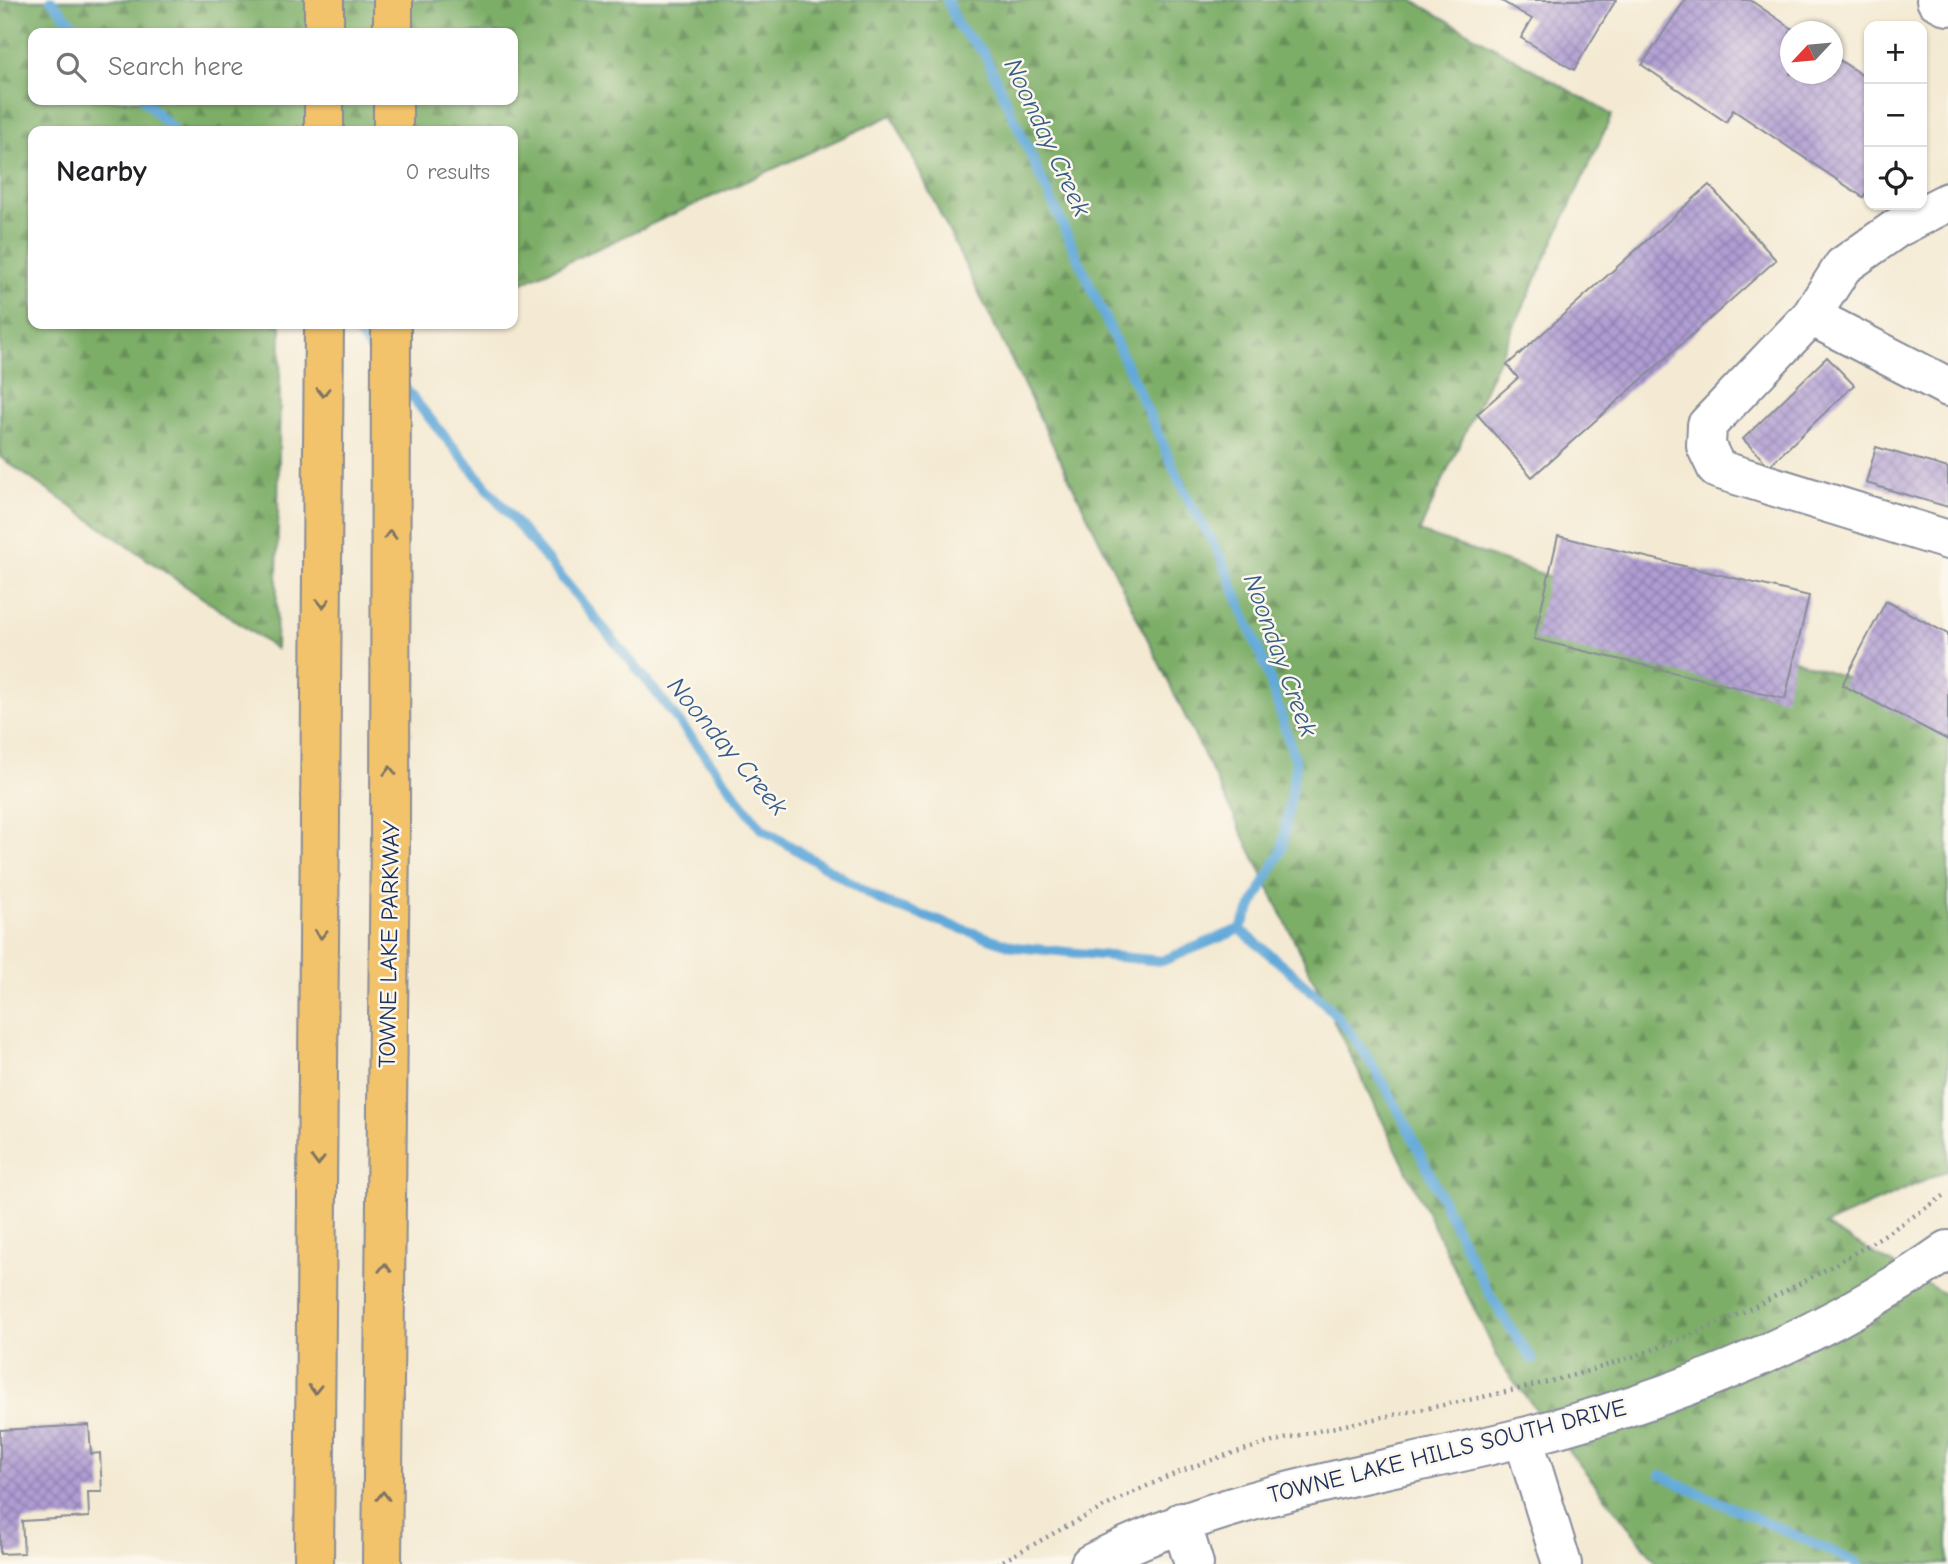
<!DOCTYPE html>
<meta charset="utf-8">
<style>
:root{--surface:#fff;--page:#f6f6f6;--text:#202124;--muted:#757577;--line:#e0e0e0}
body{margin:0;font-family:"Comic Neue",sans-serif;background:var(--page);color:var(--text)}
.controls{position:absolute;right:21px;top:21px;display:grid;overflow:hidden;border-radius:14px;box-shadow:0 2px 5px #0004}
.controls button{width:63px;height:63px;display:grid;place-items:center;padding:0;border:0;border-bottom:2px solid var(--line);background:var(--surface);color:var(--text);font:35px sans-serif}
.compass{position:absolute;left:1780px;top:21px;width:63px;height:63px;border-radius:50%;background:var(--surface);box-shadow:0 2px 5px #0004;rotate:244deg}
.list{margin:0;padding:0;list-style:none}
h2{display:flex;justify-content:space-between;align-items:center;height:91px;margin:0;padding:0 28px;font-size:30px}
h2 small{font-size:23px;font-weight:400;color:var(--muted)}
.icon{flex:none;width:38px;height:38px;fill:none;stroke:currentColor;stroke-width:2;stroke-linecap:round;stroke-linejoin:round}
.map{position:relative;flex:none;width:1948px;height:1564px;overflow:hidden}
.search{position:absolute;background:var(--surface);box-shadow:0 2px 5px #0004;left:28px;top:28px;width:490px;height:77px;display:flex;align-items:center;gap:18px;box-sizing:border-box;padding:0 24px;border-radius:14px;color:var(--muted);font-size:26px}
.panel{position:absolute;background:var(--surface);box-shadow:0 2px 5px #0004;left:28px;top:126px;width:490px;height:203px;border-radius:14px}
.map>svg:first-child{display:block}
</style>
<div class="map">
<svg width="1948" height="1564" viewBox="0 0 1948 1564">
<defs>
<pattern id="forest-firs" width="22" height="20" patternUnits="userSpaceOnUse" patternTransform="scale(1.75)"><rect width="22" height="20" fill="#7dae68"/><path d="M5 1l3.5 6h-7zM16 11l3.5 6h-7z" fill="#668e59"/></pattern>
<pattern id="building-cross-hatch" width="8" height="8" patternUnits="userSpaceOnUse" patternTransform="scale(1.75)"><rect width="8" height="8" fill="#b09cd3"/><path d="M0 0l8 8M0 8l8-8" fill="none" stroke="#8e80ae"/></pattern>
</defs>
<rect width="100%" height="100%" fill="#fbf7ec"/>
<filter id="ink" filterUnits="userSpaceOnUse"><feTurbulence type="fractalNoise" baseFrequency=".0143" numOctaves="2"/><feDisplacementMap in="SourceGraphic" scale="14" xChannelSelector="R" yChannelSelector="G"/><feConvolveMatrix kernelMatrix="1 2 1 2 8 2 1 2 1" color-interpolation-filters="sRGB"/></filter>
<filter id="wash" filterUnits="userSpaceOnUse"><feTurbulence type="fractalNoise" baseFrequency=".00686" numOctaves="4" result="noise"/><feDisplacementMap in="SourceGraphic" scale="28" xChannelSelector="R" yChannelSelector="G"/><feGaussianBlur stdDeviation="1.57" result="paint"/><feColorMatrix in="noise" values="0 0 0 0 0 0 0 0 0 0 0 0 0 0 0 0 0 1.4 0 .05"/><feComposite in="paint" operator="in"/></filter>
<g filter="url(#wash)">
<rect width="100%" height="100%" fill="#f4ead3"/>
<path fill="url(#forest-firs)" stroke="#4c6e63" stroke-width="2" fill-rule="evenodd" d="M0 0H1412L1612 115 1419 532 1948 712V1170L1825 1225 1948 1296V1564H1658L1502 1366 892 115 513 287V131H33V324H281L276 649 0 457ZM33 33H513V100H33Z"/>
<g fill="none" stroke-linecap="round" stroke-linejoin="round">
<path stroke="#62a9d9" stroke-width="10" d="M51 0 81 33
M144 100 174 131
M350 324 380 360
M402 385 648 682 762 829 883 902 1015 947 1162 961 1240 929 1282 849 1296 763 1266 668 1221 557 1187 497 984 53 958 26 947 0
M1240 929C1274 959 1323 996 1349 1031 1425 1133 1456 1260 1533 1360
M1661 1475C1726 1508 1793 1532 1858 1564"/>
</g>
<g id="blocks">
<path fill="url(#building-cross-hatch)" d="M1500 0H1616L1574 70 1521 38 1532 19Z
M1685 0H1750L1797 32H1790V74H1832V55L1869 80V188L1863 197 1733 110 1726 122 1642 65Z
M1709 185 1776 260 1532 477 1477 414 1518 378 1507 365Z
M1827 357 1854 385 1769 466 1743 439Z
M1876 447 1948 468V507L1866 483Z
M1558 536 1809 596 1785 699 1534 639Z
M1886 601 1948 634V740L1842 685Z
M89 1425 91 1454 100 1453 102 1492H88L89 1517 22 1521 24 1553 0 1554V1430Z"/>
</g>
</g>
<g filter="url(#ink)">
<use href="#blocks" fill-opacity="0" stroke="#888c98" stroke-width="2"/>
<g fill="none" stroke-linecap="round" stroke-linejoin="round">
<g stroke="#888c98" stroke-width="42">
<path id="minor" d="M1936 0 1948 6
M1948 202 1897 228 1843 266 1811 316 1707 425 1706 446 1717 469 1948 540
M1811 316 1948 387
M1523 1437 1562 1564
M1181 1522 1194 1564
M1090 1564C1226 1492 1377 1475 1524 1437 1673 1399 1822 1339 1948 1250"/>
</g>
<g stroke="#888c98" stroke-width="42">
<path id="major" d="M393 0V33
M324 33V0
M324 131V100
M393 131V100
M314 1564 324 324
M382 1564 390 838 391 324"/>
</g>
<path stroke="#888c98" stroke-width="4.5" stroke-dasharray="2 5" stroke-linecap="butt" d="M997 1564C1078 1521 1158 1473 1247 1449 1362 1416 1483 1403 1598 1368 1723 1330 1841 1267 1948 1193"/>
<use href="#minor" stroke="#fff" stroke-width="38"/>
<use href="#major" stroke="#f2c36a" stroke-width="38"/>
</g>
<defs><path id="oneway-chevron" d="M-2-3.5L2.5 0L-2 3.5" fill="none" stroke-width="1.6" stroke-linecap="round" stroke-linejoin="round" transform="scale(1.75)"/></defs>
<g stroke="#7c7263">
<use href="#oneway-chevron" transform="translate(323 392) rotate(90)"/>
<use href="#oneway-chevron" transform="translate(390 535) rotate(-90)"/>
<use href="#oneway-chevron" transform="translate(323 603) rotate(90)"/>
<use href="#oneway-chevron" transform="translate(390 771) rotate(-90)"/>
<use href="#oneway-chevron" transform="translate(321 934) rotate(91)"/>
<use href="#oneway-chevron" transform="translate(318 1161) rotate(91)"/>
<use href="#oneway-chevron" transform="translate(385 1268) rotate(-89)"/>
<use href="#oneway-chevron" transform="translate(315 1389) rotate(91)"/>
<use href="#oneway-chevron" transform="translate(383 1496) rotate(-89)"/>
</g>
</g>
<g text-anchor="middle" stroke-width="5" stroke-linejoin="round" paint-order="stroke">
<g font-size="24" fill="#1b2f5e" stroke="#fbf7ec">
<text transform="translate(389 944) rotate(-89)" y="8">TOWNE LAKE PARKWAY</text>
<text transform="translate(1447 1451) rotate(-14)" y="8">TOWNE LAKE HILLS SOUTH DRIVE</text>
</g>
<g font-size="26" font-style="italic" fill="#345a89" stroke="#fbf7ec">
<text transform="translate(1048 137) rotate(65)" y="9">Noonday Creek</text>
<text transform="translate(1281 655) rotate(70)" y="9">Noonday Creek</text>
<text transform="translate(728 746) rotate(50)" y="9">Noonday Creek</text>
</g>
</g>
</svg>
<div class="controls">
<button>+</button>
<button>−</button>
<button><svg class="icon" aria-label="locate" viewBox="0 0 24 24"><circle cx="12" cy="12" r="6"/><path d="M12 2v4M12 18v4M2 12h4M18 12h4"/></svg></button>
</div>
<svg class="compass" viewBox="-18 -18 36 36"><path d="M0-13l5 13h-10z" fill="#e53935"/><path d="M0 13l5-13h-10z" fill="#757577"/></svg>
<div class="search"><svg class="icon" aria-label="search" viewBox="0 0 24 24"><circle cx="10" cy="10" r="6"/><path d="M15 15l6 6"/></svg>Search here</div>
<section class="panel">
<h2>Nearby<small>0 results</small></h2>
<ul class="list">
</ul>
</section>
</div>
